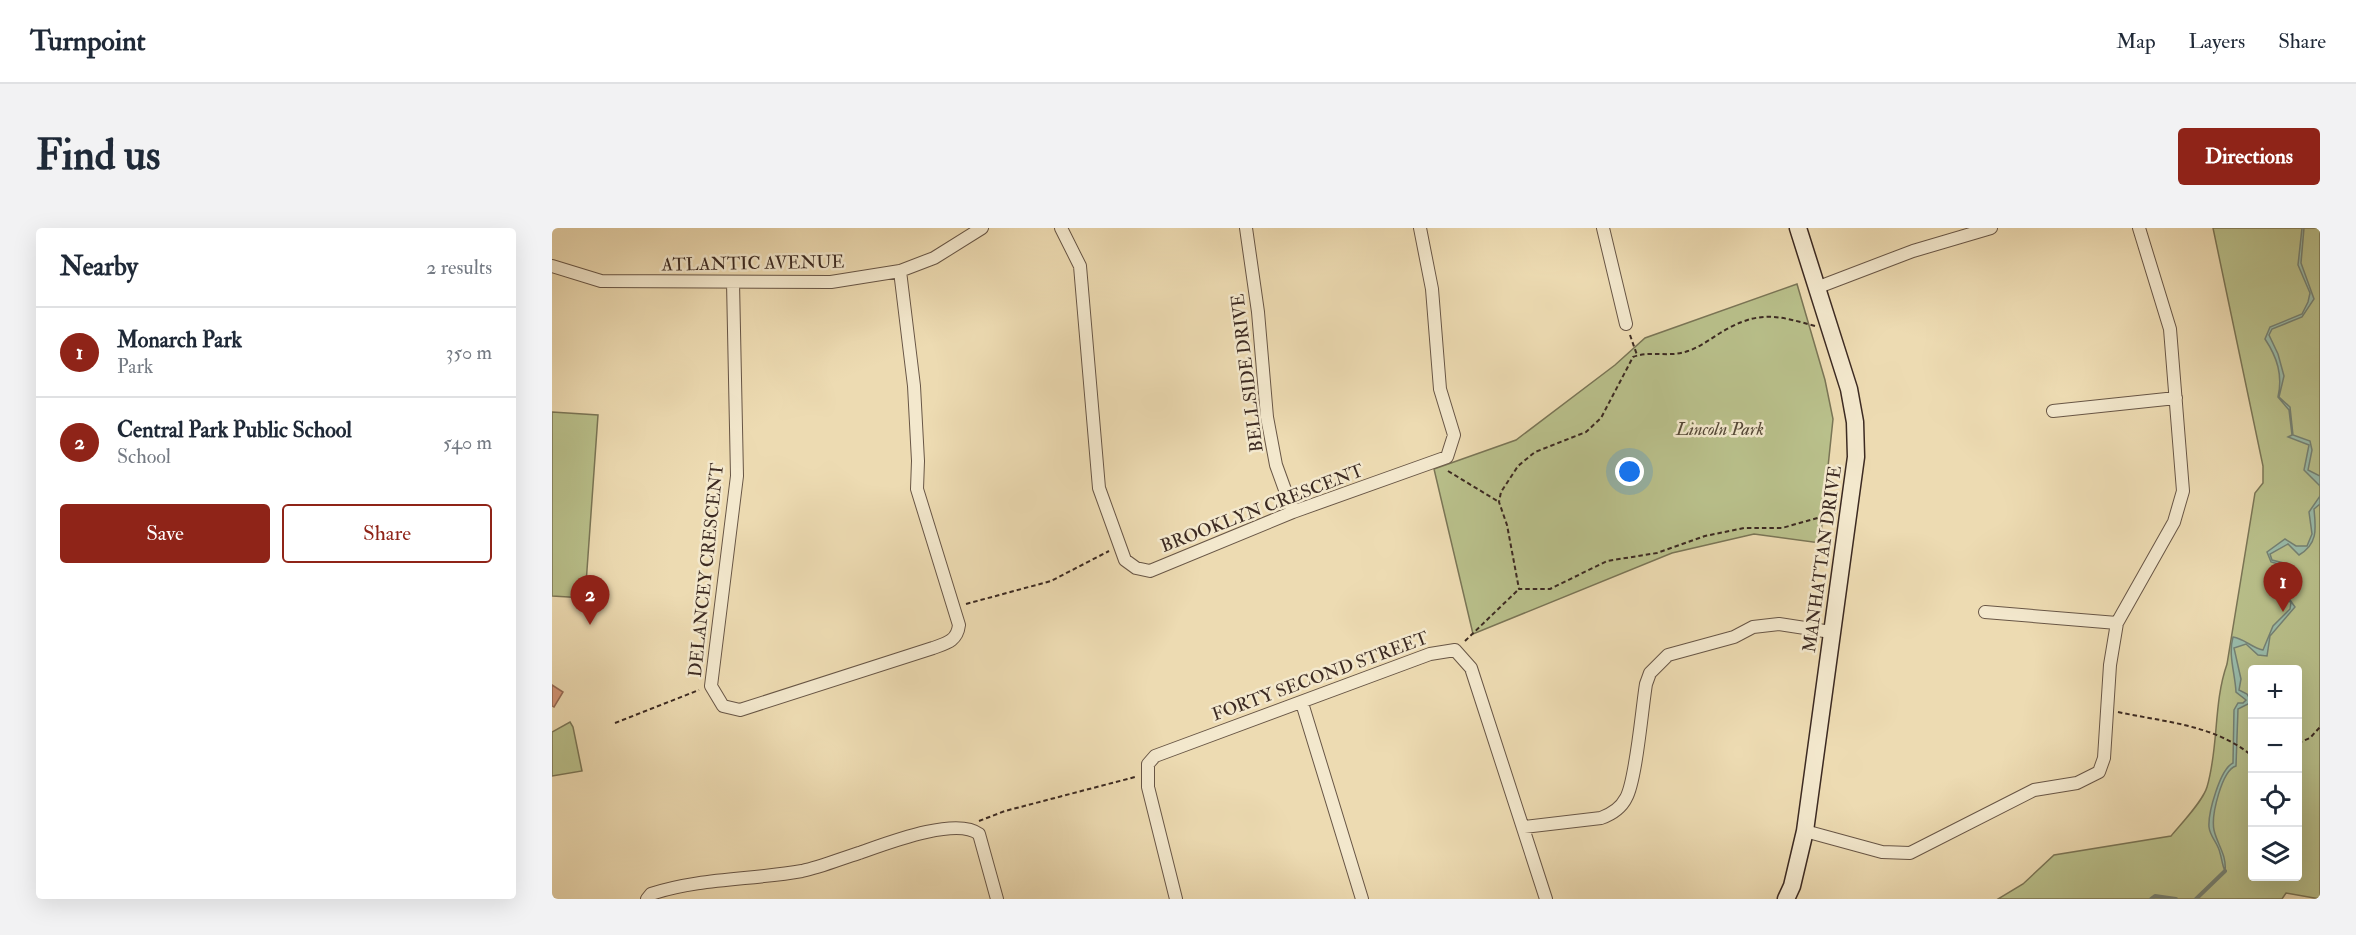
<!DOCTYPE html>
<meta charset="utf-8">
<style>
:root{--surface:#fff;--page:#f2f2f3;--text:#1f2937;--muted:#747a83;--line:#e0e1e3;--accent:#8f2418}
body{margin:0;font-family:"IM FELL Double Pica",serif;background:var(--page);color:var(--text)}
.controls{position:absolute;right:18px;bottom:18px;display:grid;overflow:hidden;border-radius:6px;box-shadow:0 6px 24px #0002}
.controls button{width:54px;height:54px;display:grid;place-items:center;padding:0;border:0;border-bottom:2px solid var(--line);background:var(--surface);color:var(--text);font:30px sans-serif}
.you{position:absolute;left:1078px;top:244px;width:21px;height:21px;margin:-15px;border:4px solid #fff;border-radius:50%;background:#1a73e8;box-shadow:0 0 0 9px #1a73e833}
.badge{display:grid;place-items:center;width:39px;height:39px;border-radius:50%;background:var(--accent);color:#fff;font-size:20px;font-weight:700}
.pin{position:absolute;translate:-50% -50px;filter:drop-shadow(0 2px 3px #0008)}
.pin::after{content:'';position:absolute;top:32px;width:21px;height:18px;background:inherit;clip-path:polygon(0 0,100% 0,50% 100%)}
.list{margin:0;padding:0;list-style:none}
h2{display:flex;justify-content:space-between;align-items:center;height:78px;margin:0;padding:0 24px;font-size:26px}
h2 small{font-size:20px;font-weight:400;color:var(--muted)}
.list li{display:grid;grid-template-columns:39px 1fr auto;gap:18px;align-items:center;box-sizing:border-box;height:90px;padding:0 24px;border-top:2px solid var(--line)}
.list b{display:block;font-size:22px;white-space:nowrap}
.list p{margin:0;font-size:20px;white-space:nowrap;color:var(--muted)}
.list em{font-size:20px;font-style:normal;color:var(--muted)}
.actions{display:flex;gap:12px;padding:18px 24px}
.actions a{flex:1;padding:14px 0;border:2px solid var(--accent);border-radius:6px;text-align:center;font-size:21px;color:var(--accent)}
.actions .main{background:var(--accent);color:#fff}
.icon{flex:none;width:33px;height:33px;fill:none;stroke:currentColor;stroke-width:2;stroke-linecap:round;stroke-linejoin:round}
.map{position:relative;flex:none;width:1768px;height:671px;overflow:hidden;border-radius:6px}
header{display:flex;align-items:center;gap:36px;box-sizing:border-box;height:84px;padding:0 30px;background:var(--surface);border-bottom:2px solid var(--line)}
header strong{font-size:28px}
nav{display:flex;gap:33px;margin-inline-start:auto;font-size:21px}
.intro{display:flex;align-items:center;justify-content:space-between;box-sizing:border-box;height:144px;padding:0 36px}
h1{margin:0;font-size:42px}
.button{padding:15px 27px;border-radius:6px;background:var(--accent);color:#fff;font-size:21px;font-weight:700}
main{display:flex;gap:36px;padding:0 36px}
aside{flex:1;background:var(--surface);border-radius:6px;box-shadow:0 6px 24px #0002}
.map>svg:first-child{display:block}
</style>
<header>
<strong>Turnpoint</strong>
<nav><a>Map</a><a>Layers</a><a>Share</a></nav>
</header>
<div class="intro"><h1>Find us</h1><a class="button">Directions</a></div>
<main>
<aside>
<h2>Nearby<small>2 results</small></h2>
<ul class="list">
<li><span class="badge">1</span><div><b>Monarch Park</b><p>Park</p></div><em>350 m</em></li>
<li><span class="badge">2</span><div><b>Central Park Public School</b><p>School</p></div><em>540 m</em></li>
</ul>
<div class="actions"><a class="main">Save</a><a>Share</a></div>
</aside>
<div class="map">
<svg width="1768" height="671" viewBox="0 0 1768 671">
<rect width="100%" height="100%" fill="#eddbb2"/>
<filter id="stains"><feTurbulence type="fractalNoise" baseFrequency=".00333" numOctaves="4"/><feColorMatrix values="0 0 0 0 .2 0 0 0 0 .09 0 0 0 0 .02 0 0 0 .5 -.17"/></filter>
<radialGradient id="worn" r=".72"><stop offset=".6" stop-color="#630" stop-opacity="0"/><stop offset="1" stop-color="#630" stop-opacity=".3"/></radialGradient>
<path fill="#b9c08b" stroke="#7a7556" stroke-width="1.5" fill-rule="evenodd" d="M1661 0H1768V671L1734 665 1730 671H1446L1471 656 1502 627 1619 608C1629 596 1651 573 1655 559 1667 519 1661 476 1675 436L1703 265 1711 255V238ZM1700 442H1746V648H1700Z
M1245 56 1273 152 1281 191 1268 315 1202 306 1120 325 921 406 882 241 964 212 1063 137 1093 110Z
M0 184 46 187 33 370 0 368Z
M18 494 21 499 30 543 0 548V504Z"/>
<path fill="#9ba" stroke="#748174" stroke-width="1.5" d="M1750 0H1752L1749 35 1762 71 1750 89 1720 101 1717 107 1726 126 1732 148 1727 169 1738 179 1741 207 1758 213 1760 222 1756 242 1768 248V258L1752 242 1757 217 1736 209 1740 207 1737 182 1726 169C1731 147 1725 129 1713 111L1718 99 1750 86 1756 74 1758 65 1746 37Z
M1768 268V276L1762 281C1764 301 1766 316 1747 327L1736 316 1718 326 1720 332 1736 336 1745 346 1733 365 1743 379 1718 408 1715 428 1706 427 1694 416 1682 420 1689 451 1687 462 1695 466 1700 474 1686 481 1684 538C1670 542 1659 587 1662 602 1665 616 1675 627 1673 643 1670 637 1670 631 1668 625 1666 615 1658 609 1657 599 1656 585 1668 541 1681 535L1682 482 1686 475H1691L1694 472 1684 464C1683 445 1676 427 1681 409 1693 411 1700 420 1711 422L1721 398 1738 381 1739 374 1727 371V366L1735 357 1741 343 1737 339 1719 334 1715 324 1733 311 1744 318H1755L1760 306 1757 284Z"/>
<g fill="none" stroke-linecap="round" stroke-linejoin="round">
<path stroke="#748174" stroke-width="4" d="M1599 671 1603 668 1624 671
M1644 671 1673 643"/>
</g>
<path fill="#d59577" stroke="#956853" stroke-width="1.5" d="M0 457 11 464 2 479 0 478Z"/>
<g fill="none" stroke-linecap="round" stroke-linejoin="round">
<g stroke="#685646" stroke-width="14">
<path id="street" d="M509 0 528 38 547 260 573 332 584 340 598 343 741 284 895 229 902 207 888 161 880 61 868 0
M694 0 706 84 715 189 724 237 741 284
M1051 0 1074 96
M0 38 49 53 279 54 348 43 382 30 430 0
M181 54 185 248 159 458 171 478 188 482 381 420C395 415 405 413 407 397L365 261 366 233 362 158 348 43
M1264 60 1361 23 1439 0
M1501 183 1624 170
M1433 384 1565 395
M750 475 810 671
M972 599 1049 590C1060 586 1069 580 1074 570 1084 553 1090 480 1094 456L1098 445 1116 427 1182 409 1201 399 1227 396 1279 404
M1253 603 1330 624 1358 625 1482 562 1525 555 1547 544 1552 530 1558 437 1565 395 1622 294 1631 263 1618 101 1587 0
M95 671 99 666C148 650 200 652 250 643 269 639 288 631 307 625 333 616 404 588 427 606L445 671
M624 671 596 559V536L603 528 878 426 903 422 919 440 994 671"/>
</g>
<g stroke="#3c2a22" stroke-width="19">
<path id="secondary" d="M1234 671 1240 658 1253 603 1304 229 1303 194 1297 161 1246 0"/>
</g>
<path stroke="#3c2a22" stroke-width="2" stroke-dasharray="4.5 3" stroke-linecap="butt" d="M1263 98C1230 89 1210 82 1177 100 1163 107 1151 118 1136 123 1118 130 1099 122 1081 129L1049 190 1034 204 983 224 966 238 949 264 947 274 955 297 967 361H998L1055 333 1105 325 1153 308 1192 300H1230L1283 285
M1078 107 1085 127
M896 243 947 274
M414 376 499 353 557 323
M913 413 967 361
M1566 484C1612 494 1664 497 1700 528
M63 495 147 462
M1746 515 1758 510 1768 499
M427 593 453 583 583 549"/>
<use href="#street" stroke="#f3e8cd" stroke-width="12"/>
<use href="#secondary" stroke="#f3e8cd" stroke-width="16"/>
</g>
<g text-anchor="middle" stroke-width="5" stroke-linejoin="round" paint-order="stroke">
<g font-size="18" fill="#3c2a22" stroke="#f3e8cd">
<text transform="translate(201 35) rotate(-1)" y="6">ATLANTIC AVENUE</text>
<text transform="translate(695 145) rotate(-97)" y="6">BELLSIDE DRIVE</text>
<text transform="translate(710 280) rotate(-21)" y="6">BROOKLYN CRESCENT</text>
<text transform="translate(1270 331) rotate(-82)" y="6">MANHATTAN DRIVE</text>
<text transform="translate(154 342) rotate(-84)" y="6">DELANCEY CRESCENT</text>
<text transform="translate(768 448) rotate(-20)" y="6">FORTY SECOND STREET</text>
</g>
<g font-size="18" font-style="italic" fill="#554837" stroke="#f3e8cd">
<text x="1168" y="207">Lincoln Park</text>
</g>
</g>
<rect width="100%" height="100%" filter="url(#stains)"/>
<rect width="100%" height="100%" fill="url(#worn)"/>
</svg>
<div class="controls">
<button>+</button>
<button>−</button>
<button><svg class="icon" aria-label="locate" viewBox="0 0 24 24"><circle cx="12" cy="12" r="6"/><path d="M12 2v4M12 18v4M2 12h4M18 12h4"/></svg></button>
<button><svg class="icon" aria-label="layers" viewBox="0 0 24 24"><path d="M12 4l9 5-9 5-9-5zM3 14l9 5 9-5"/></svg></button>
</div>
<div class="you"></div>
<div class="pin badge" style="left:1731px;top:384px">1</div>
<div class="pin badge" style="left:38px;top:397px">2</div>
</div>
</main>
